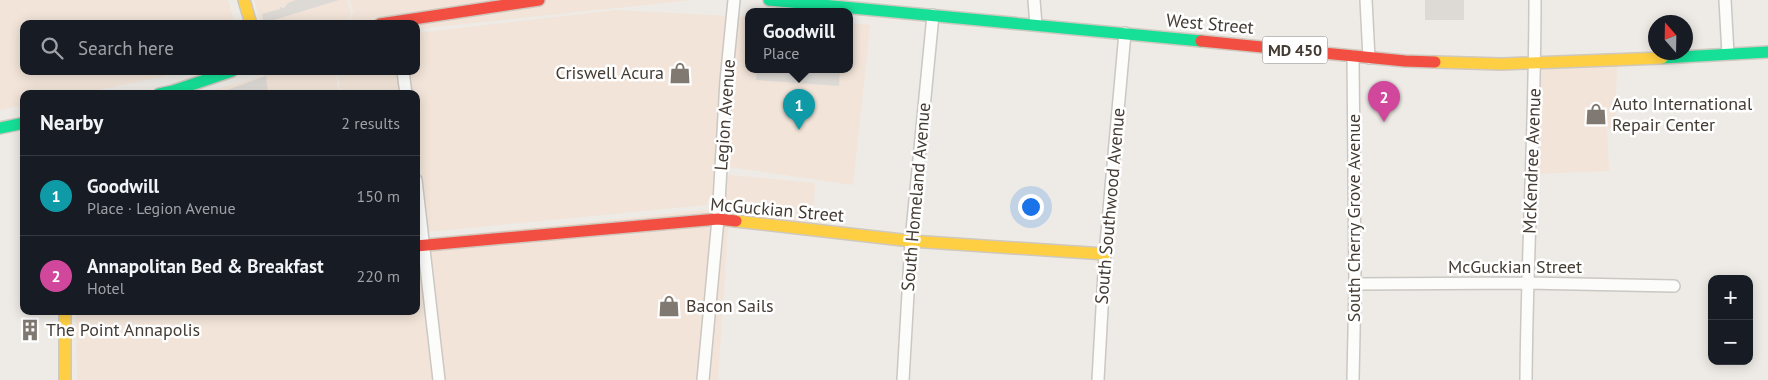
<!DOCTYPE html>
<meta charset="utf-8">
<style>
:root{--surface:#171b24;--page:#242831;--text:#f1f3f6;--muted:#9ea1a6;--line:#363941;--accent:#1a73e8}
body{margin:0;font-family:"PT Sans",sans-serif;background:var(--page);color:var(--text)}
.controls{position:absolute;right:15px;bottom:15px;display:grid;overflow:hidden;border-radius:10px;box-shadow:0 2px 12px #0003}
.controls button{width:45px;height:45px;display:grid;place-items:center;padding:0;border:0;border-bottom:1px solid var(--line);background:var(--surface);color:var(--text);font:25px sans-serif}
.compass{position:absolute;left:1648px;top:15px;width:45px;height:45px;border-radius:50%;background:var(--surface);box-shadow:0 2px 12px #0003;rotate:340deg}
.you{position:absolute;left:1030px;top:206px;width:18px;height:18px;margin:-12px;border:4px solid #fff;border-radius:50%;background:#1a73e8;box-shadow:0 0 0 8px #1a73e833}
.badge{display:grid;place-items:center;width:32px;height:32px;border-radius:50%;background:var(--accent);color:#fff;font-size:16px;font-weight:700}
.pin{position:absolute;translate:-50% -41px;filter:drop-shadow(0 1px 2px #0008)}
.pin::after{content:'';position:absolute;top:26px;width:18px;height:15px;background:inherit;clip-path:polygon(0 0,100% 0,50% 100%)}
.popup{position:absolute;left:745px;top:8px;width:108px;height:65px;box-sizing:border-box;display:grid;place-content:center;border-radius:10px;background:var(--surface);filter:drop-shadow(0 1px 4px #0005);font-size:16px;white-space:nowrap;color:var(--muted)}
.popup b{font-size:19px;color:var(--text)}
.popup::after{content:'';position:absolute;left:50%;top:100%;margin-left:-10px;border:10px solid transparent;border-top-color:var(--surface)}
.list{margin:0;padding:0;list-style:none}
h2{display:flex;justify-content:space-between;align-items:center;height:65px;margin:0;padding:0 20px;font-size:21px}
h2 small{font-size:16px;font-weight:400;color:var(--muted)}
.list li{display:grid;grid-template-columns:32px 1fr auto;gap:15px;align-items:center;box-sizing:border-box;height:80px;padding:0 20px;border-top:1px solid var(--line)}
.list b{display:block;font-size:19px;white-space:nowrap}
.list p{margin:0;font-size:16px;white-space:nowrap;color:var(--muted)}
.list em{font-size:16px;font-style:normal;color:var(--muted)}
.icon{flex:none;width:28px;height:28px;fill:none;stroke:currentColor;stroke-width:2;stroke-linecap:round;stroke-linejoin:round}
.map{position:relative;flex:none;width:1768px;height:380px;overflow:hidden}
.search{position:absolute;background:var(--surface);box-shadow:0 2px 12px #0003;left:20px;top:20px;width:400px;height:55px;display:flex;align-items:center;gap:12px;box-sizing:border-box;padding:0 18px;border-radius:10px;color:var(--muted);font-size:19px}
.panel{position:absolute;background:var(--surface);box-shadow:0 2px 12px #0003;left:20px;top:90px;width:400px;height:225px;border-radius:10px}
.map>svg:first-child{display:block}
</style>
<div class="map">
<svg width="1768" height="380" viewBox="0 0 1768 380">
<rect width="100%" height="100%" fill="#eeebe6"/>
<path fill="#f2e4d8" d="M0 0H228L235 24H24V71H179L161 77 78 94H24V105L0 110Z
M254 0H347L351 13 347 24H261Z
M350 0H693L416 29V24H349L353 12Z
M616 10 749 17V69H849V23L870 25 853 185 729 167 706 205 428 232 416 123V94H413L411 71H416V33Z
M1617 66 1615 128H1607L1609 171 1537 174 1539 68Z
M274 71H336L338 94H198L274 73Z
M338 71H400L403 94H341Z
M729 175 815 183 812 227 728 228 718 380H77L76 311H416V183L425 238 708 210Z"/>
<path fill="#dddad6" d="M296 0H339L264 23 262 14 280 9V7L284 8 288 3Z
M1425 0H1464V20H1425Z
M757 69H840L839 86 756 80Z
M266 76 268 94H216Z"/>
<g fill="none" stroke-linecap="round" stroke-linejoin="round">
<g stroke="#cbc7c2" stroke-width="14">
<path id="street" d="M1034 0 1036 25
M1366 0 1369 58
M1725 0 1728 54
M403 71 406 94
M416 180 439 380
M1355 284 1527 283 1674 286
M703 380 718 219 726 81 734 0
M903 380 911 241 933 15
M1098 380 1105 254 1125 33
M1353 380 1355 284 1353 56
M1526 380C1527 253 1535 127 1535 0"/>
</g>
<g stroke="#cfc8be" stroke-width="14">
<path id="fast" d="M769 0 1201 41
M1662 58 1768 52
M159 94 173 91 232 71
M0 128 24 123"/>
</g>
<g stroke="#cfc8be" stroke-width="14">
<path id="slow" d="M244 0 251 24
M1435 62 1502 64 1662 58
M736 221 911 241 1105 254
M65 311V380"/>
</g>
<g stroke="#cfc8be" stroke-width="14">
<path id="jam" d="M380 24 539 0
M1201 41 1405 61 1435 62
M416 246 718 219 736 221"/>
</g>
<use href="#street" stroke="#fcfcfb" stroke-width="11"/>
<use href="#fast" stroke="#16e098" stroke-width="11"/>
<use href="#slow" stroke="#ffcf43" stroke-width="11"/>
<use href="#jam" stroke="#f24e42" stroke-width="11"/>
</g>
<defs>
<g id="shop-bare" transform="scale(1.725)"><path d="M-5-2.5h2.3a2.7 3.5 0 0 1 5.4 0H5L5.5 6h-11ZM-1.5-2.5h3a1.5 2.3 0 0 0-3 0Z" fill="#807972" stroke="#fff" stroke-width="2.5" paint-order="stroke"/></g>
<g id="building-bare" transform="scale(1.725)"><path d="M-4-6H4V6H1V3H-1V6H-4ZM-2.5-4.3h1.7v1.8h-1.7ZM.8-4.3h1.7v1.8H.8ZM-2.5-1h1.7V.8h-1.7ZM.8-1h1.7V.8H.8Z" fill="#807972" stroke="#fff" stroke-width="2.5" paint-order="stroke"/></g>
</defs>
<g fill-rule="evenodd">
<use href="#shop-bare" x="680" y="73"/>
<use href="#shop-bare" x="1596" y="114"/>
<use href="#shop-bare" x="669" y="306"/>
<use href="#building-bare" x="30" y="330"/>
</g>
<g text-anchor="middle" stroke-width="5" stroke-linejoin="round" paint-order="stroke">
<rect fill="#fff" stroke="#7c7670" stroke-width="1" x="1262.5" y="36.5" width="65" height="27" rx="4"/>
<g font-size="16" font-weight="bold" fill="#443b33">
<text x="1295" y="56">MD 450</text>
</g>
<g font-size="18" fill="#443b33" stroke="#fff">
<text transform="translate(1210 24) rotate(5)" y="6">West Street</text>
<text transform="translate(725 115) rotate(-86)" y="6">Legion Avenue</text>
<text transform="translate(1532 161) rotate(-88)" y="6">McKendree Avenue</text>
<text transform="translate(916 197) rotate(-85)" y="6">South Homeland Avenue</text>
<text transform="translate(1110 206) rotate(-85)" y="6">South Southwood Avenue</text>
<text transform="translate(777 210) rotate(5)" y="6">McGuckian Street</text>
<text transform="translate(1354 218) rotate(-90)" y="6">South Cherry Grove Avenue</text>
<text x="1515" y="273">McGuckian Street</text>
</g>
<g font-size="18" fill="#443b33" stroke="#fff" text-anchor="start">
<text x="664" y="79" text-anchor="end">Criswell Acura</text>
<text x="1612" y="110">Auto International<tspan x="1612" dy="21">Repair Center</tspan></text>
<text x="686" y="312">Bacon Sails</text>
<text x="46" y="336">The Point Annapolis</text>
</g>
</g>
</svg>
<div class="controls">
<button>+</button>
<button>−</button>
</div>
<svg class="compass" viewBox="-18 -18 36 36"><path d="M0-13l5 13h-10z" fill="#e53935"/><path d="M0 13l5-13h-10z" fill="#9ea1a6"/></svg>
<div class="you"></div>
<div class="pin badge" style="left:799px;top:130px;background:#0f9aa8">1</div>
<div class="popup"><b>Goodwill</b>Place</div>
<div class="pin badge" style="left:1384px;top:122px;background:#d1479c">2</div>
<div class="search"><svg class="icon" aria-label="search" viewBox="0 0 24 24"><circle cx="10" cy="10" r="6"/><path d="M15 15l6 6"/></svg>Search here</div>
<section class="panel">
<h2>Nearby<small>2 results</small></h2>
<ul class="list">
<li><span class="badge" style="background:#0f9aa8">1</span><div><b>Goodwill</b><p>Place · Legion Avenue</p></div><em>150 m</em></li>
<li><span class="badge" style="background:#d1479c">2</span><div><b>Annapolitan Bed &amp; Breakfast</b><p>Hotel</p></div><em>220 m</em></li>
</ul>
</section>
</div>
